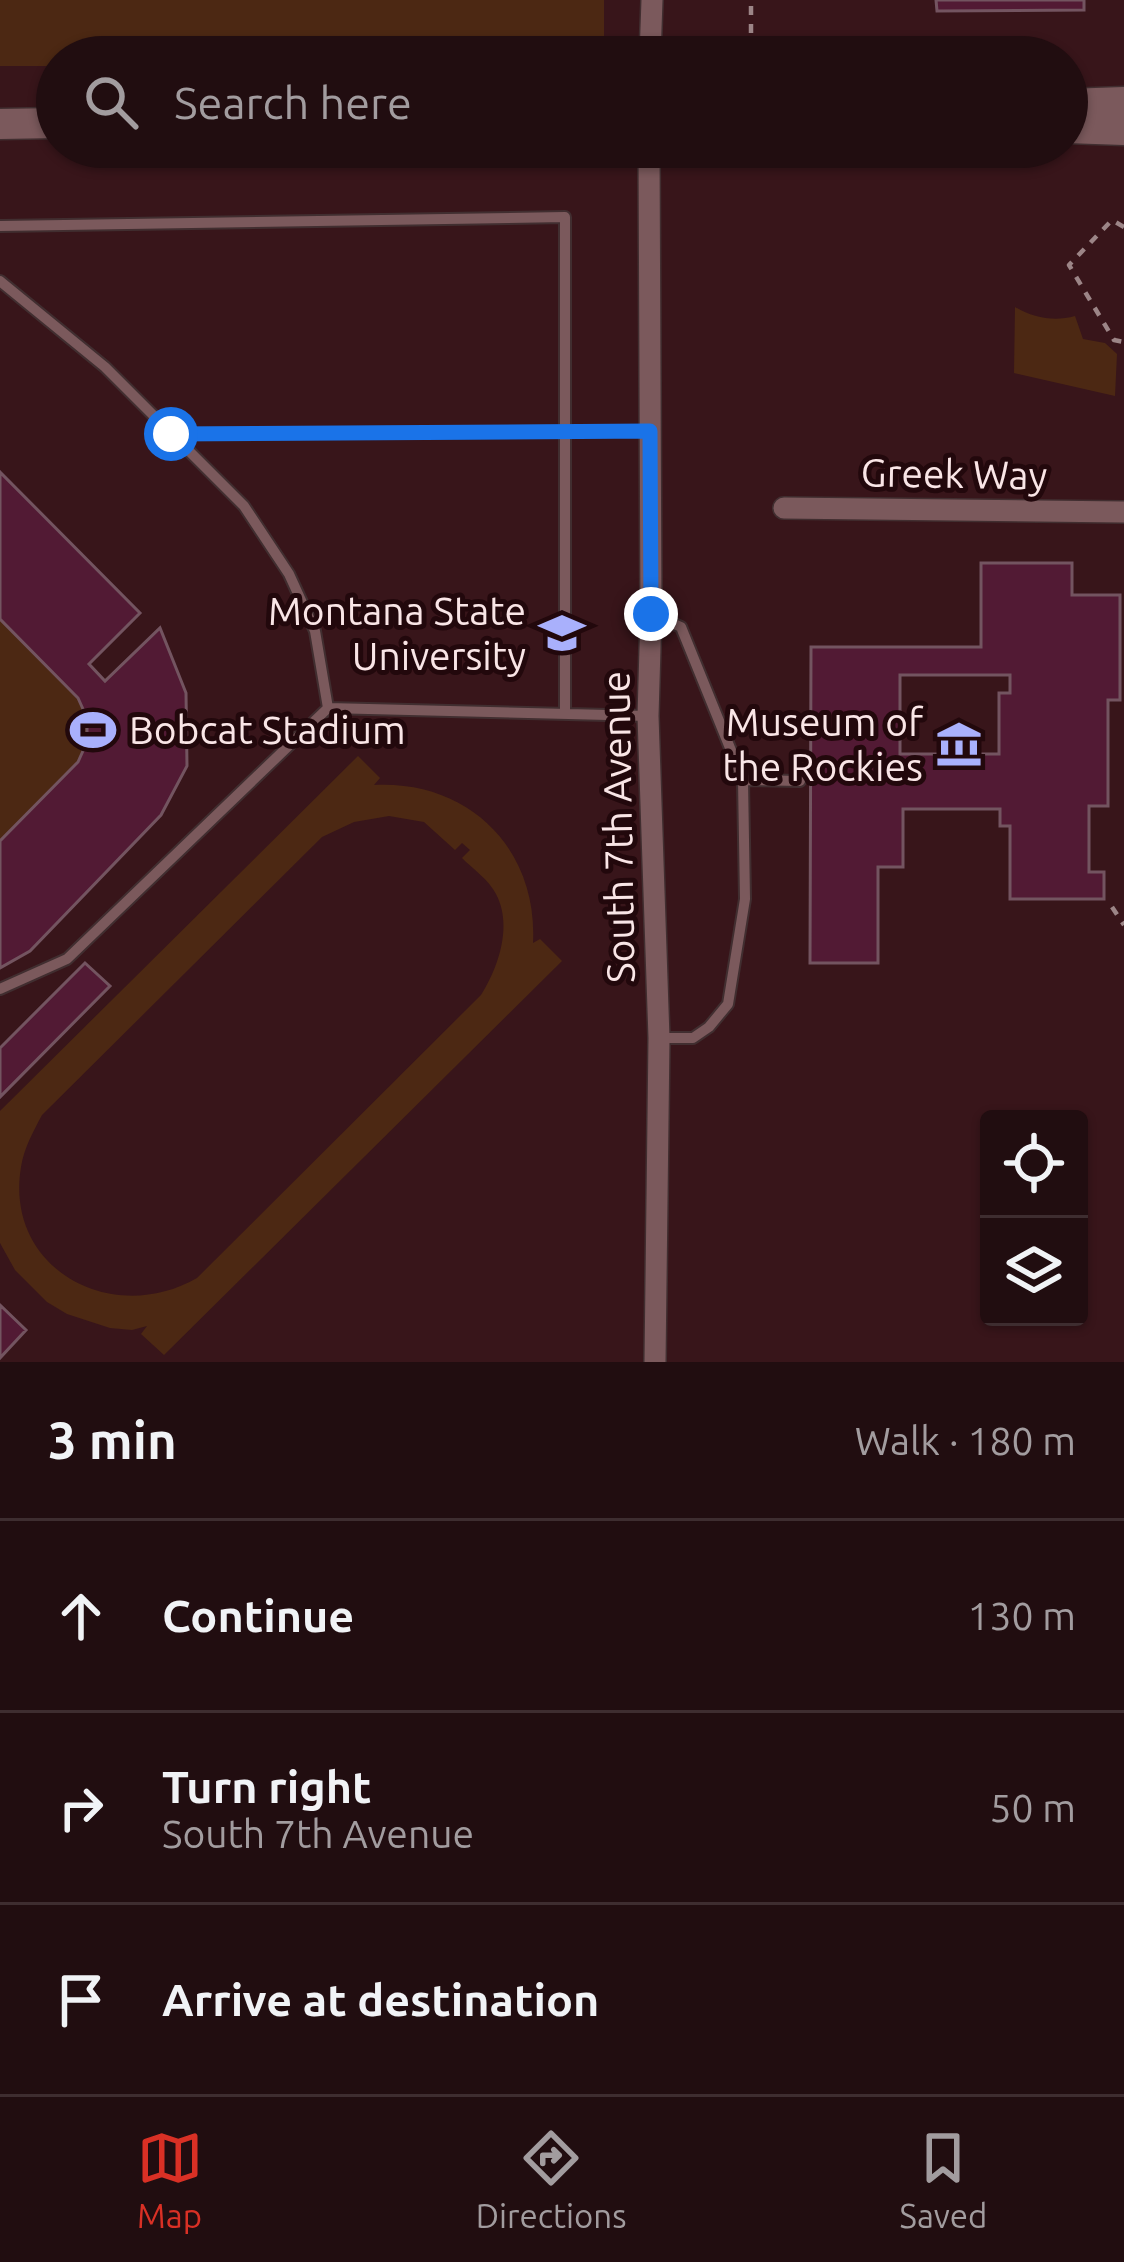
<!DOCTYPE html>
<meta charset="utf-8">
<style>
:root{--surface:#210d10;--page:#2d1b1e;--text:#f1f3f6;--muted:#a29c9f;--line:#3e2d30;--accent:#d93025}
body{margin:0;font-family:Ubuntu,sans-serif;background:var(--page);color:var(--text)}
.controls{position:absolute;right:36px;bottom:36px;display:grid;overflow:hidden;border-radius:12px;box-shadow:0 3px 9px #0004}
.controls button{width:108px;height:108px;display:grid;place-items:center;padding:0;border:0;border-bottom:3px solid var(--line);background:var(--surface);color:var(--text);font:60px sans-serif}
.stop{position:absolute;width:36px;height:36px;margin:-27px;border:9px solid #1a73e8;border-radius:50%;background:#fff}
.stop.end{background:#1a73e8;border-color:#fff;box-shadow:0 3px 12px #0008}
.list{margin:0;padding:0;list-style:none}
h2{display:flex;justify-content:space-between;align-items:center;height:156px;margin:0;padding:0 48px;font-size:51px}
h2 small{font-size:39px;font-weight:400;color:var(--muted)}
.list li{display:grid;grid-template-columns:78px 1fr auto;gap:36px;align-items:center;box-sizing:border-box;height:192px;padding:0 48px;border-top:3px solid var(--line)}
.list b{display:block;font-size:45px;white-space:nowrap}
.list p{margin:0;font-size:39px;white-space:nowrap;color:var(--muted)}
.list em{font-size:39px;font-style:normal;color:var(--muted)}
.icon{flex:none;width:66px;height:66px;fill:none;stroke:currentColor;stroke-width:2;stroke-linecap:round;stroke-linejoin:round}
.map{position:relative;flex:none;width:1124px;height:1362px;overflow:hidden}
.search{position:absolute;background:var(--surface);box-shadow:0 3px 9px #0004;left:36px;right:36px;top:36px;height:132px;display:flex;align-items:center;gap:30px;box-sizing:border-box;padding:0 42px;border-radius:66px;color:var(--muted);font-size:45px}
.sheet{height:732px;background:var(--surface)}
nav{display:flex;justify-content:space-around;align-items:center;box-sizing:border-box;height:168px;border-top:3px solid var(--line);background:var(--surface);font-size:33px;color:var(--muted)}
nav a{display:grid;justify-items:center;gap:6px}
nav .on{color:var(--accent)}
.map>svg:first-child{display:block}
</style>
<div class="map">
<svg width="1124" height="1362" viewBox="0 0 1124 1362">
<rect width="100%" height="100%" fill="#2c1115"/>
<path fill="#38151a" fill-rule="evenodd" d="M0 0H1124V1362H0ZM57 57H1067V147H57ZM989 1119H1079V1317H989Z"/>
<path fill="#4c2813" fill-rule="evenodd" d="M0 0H604V57H57V66H0Z
M1015 307C1033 318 1055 322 1075 316L1083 339 1105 343 1117 354 1115 396 1014 373Z
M0 472 140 613 89 663 104 680 160 628 186 693 187 766 161 815 30 951 0 968Z
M358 756 380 778 374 785C469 780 538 849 533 943L540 939 562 961 164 1355 141 1334 147 1326 132 1330 110 1328 67 1314 47 1302 15 1270 0 1243V1111ZM389 816 424 822 455 850 462 843 470 850 462 858C473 869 489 880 496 894 513 926 498 968 481 995L197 1278C112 1327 4 1269 21 1167 24 1148 33 1132 42 1115L322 837 354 822Z"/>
<path fill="#521a34" stroke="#735460" stroke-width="3" fill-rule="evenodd" d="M936 0H1084V10L937 11Z
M0 472 140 613 89 664 105 681 160 628 186 693 187 766 161 815 30 951 0 968V841L78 762 87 742V718L78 698 0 619Z
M981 563H1072V595H1120V700H1108V806H1089V872H1104V899H1010V826H1000V809H903V867H878V963H810L811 647H981ZM900 675H1010V693H999V754H900Z
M85 963 110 986 0 1097V1048Z
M0 1305 26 1330 0 1358Z"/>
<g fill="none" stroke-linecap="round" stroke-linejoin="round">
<g stroke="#412e30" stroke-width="14">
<path id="service" d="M0 226 565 217V712
M0 281 105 367 244 506 289 574 315 631 328 708 648 716
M171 434 650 431
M651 614 681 627 743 780 800 781
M0 989 67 959 328 708
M659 1038H693L709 1027 728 1004 745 899 743 780"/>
</g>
<g stroke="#412e30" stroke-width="24">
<path id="minor" d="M650 57 652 0
M649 147 651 614 648 716 659 1038 655 1362
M784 508 1124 512"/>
</g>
<g stroke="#412e30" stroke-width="33">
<path id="secondary" d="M1067 104 1124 102
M0 124 57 123
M1067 128 1124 130"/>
</g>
<path stroke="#9c8587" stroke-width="4.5" stroke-dasharray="9 9" stroke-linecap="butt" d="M751 6V57
M1124 227 1112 220 1069 265 1114 340 1124 342
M1112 907 1124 925"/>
<use href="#service" stroke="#7b595c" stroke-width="10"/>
<use href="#minor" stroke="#7b595c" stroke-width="21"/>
<use href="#secondary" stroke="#7b595c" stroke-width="30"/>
</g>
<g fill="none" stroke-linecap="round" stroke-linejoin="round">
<path stroke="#1a73e8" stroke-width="15" d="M171 434 650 431 651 614"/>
</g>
<defs>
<g id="university-bare" transform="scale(3.6)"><path d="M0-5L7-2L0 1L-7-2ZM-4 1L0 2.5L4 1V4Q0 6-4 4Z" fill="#a9b0fc" stroke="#22080c" stroke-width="2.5" paint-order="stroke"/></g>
<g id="stadium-bare" transform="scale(3.6)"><path d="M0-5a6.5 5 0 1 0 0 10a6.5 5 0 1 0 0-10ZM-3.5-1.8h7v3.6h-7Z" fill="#a9b0fc" stroke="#22080c" stroke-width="2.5" paint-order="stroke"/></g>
<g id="museum-bare" transform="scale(3.6)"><path d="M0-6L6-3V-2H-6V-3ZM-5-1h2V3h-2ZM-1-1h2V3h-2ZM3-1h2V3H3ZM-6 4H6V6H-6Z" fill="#a9b0fc" stroke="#22080c" stroke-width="2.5" paint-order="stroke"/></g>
</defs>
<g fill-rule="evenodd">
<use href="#university-bare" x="562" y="633"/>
<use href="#stadium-bare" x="93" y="730"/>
<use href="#museum-bare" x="959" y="744"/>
</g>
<g text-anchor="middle" stroke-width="10" stroke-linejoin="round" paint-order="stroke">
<g font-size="39" fill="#f9e5e6" stroke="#22080c">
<text transform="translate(954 474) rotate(1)" y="14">Greek Way</text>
<text transform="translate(618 827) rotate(-91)" y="14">South 7th Avenue</text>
</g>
<g font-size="39" fill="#f9e5e6" stroke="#22080c" text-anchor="end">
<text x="526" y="625">Montana State<tspan x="526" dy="45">University</tspan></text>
<text x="923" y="736">Museum of<tspan x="923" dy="45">the Rockies</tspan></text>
<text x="129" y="744" text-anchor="start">Bobcat Stadium</text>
</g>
</g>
</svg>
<div class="controls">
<button><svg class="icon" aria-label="locate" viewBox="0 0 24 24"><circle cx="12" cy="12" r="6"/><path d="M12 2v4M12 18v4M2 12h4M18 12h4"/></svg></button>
<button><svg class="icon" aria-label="layers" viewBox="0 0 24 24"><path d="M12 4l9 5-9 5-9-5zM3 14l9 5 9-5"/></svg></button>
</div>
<div class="stop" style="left:171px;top:434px"></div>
<div class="stop end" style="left:651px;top:614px"></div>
<div class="search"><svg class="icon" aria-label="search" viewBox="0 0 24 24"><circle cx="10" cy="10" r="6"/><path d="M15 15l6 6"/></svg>Search here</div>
</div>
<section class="sheet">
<h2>3 min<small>Walk · 180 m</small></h2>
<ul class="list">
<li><svg class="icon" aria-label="ahead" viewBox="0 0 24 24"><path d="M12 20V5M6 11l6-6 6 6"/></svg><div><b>Continue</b></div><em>130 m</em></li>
<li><svg class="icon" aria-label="right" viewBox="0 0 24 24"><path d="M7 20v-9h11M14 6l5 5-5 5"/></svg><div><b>Turn right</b><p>South 7th Avenue</p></div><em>50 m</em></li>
<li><svg class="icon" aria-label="arrive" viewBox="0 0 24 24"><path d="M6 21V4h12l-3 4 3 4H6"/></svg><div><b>Arrive at destination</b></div></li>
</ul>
</section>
<nav>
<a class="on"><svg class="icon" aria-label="map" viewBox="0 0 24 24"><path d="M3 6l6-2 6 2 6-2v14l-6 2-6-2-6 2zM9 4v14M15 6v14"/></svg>Map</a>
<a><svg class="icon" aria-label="directions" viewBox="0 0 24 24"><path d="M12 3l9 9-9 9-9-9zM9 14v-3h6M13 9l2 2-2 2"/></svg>Directions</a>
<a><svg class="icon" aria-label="saved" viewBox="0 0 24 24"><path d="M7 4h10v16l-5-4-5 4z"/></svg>Saved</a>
</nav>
